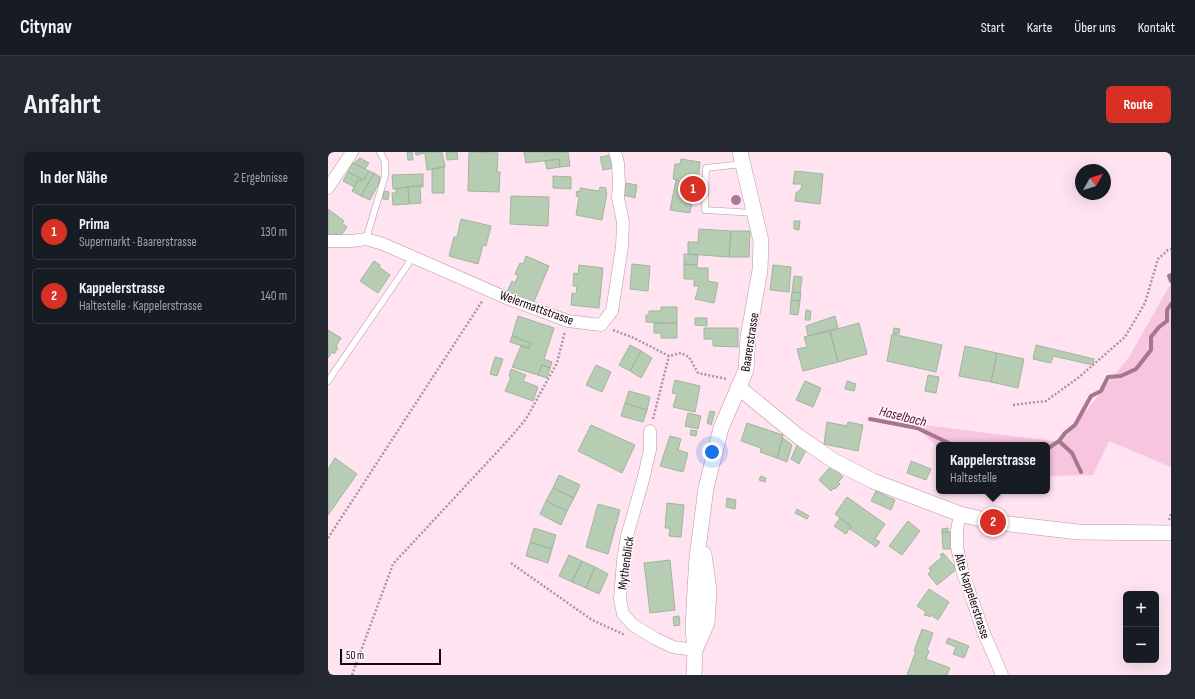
<!DOCTYPE html>
<html lang="de">
<meta charset="utf-8">
<style>
:root{--surface:#171b24;--page:#242831;--text:#f1f3f6;--muted:#9ea1a6;--line:#363941;--accent:#d93025}
body{margin:0;font-family:"Sofia Sans Condensed",sans-serif;background:var(--page);color:var(--text)}
.controls{position:absolute;right:12px;bottom:12px;display:grid;overflow:hidden;border-radius:6px;box-shadow:0 4px 16px #0002}
.controls button{width:36px;height:36px;display:grid;place-items:center;padding:0;border:0;border-bottom:1px solid var(--line);background:var(--surface);color:var(--text);font:20px sans-serif}
.compass{position:absolute;left:747px;top:12px;width:36px;height:36px;border-radius:50%;background:var(--surface);box-shadow:0 4px 16px #0002;rotate:51deg}
.scale{position:absolute;left:12px;bottom:10px;width:101px;box-sizing:border-box;padding-left:4px;border:2px solid #13080e;border-top:0;font-size:11px;line-height:14px;white-space:nowrap;color:#13080e;-webkit-text-stroke:3px #fef7fa;paint-order:stroke}
.you{position:absolute;left:384px;top:300px;width:14px;height:14px;margin:-10px;border:3px solid #fff;border-radius:50%;background:#1a73e8;box-shadow:0 0 0 6px #1a73e833}
.badge{display:grid;place-items:center;width:26px;height:26px;border-radius:50%;background:var(--accent);color:#fff;font-size:13px;font-weight:700}
.pin{position:absolute;translate:-50% -50%;border:2px solid #fff;box-shadow:0 1px 4px #0006}
.popup{position:absolute;left:608px;top:290px;width:114px;height:52px;box-sizing:border-box;display:grid;place-content:center;border-radius:6px;background:var(--surface);filter:drop-shadow(0 1px 3px #0005);font-size:13px;white-space:nowrap;color:var(--muted)}
.popup b{font-size:15px;color:var(--text)}
.popup::after{content:'';position:absolute;left:50%;top:100%;margin-left:-8px;border:8px solid transparent;border-top-color:var(--surface)}
.list{margin:0;padding:0;list-style:none}
h2{display:flex;justify-content:space-between;align-items:center;height:52px;margin:0;padding:0 16px;font-size:17px}
h2 small{font-size:13px;font-weight:400;color:var(--muted)}
.list li{display:grid;grid-template-columns:26px 1fr auto;gap:12px;align-items:center;box-sizing:border-box;height:56px;margin:0 8px 8px;padding:0 8px;border:1px solid var(--line);border-radius:6px}
.list b{display:block;font-size:15px;white-space:nowrap}
.list p{margin:0;font-size:13px;white-space:nowrap;color:var(--muted)}
.list em{font-size:13px;font-style:normal;color:var(--muted)}
.map{position:relative;flex:none;width:843px;height:523px;overflow:hidden;border-radius:6px}
header{display:flex;align-items:center;gap:24px;box-sizing:border-box;height:56px;padding:0 20px;background:var(--surface);border-bottom:1px solid var(--line)}
header strong{font-size:19px}
nav{display:flex;gap:22px;margin-inline-start:auto;font-size:14px}
.intro{display:flex;align-items:center;justify-content:space-between;box-sizing:border-box;height:96px;padding:0 24px}
h1{margin:0;font-size:28px}
.button{padding:10px 18px;border-radius:6px;background:var(--accent);color:#fff;font-size:14px;font-weight:700}
main{display:flex;gap:24px;padding:0 24px}
aside{flex:1;background:var(--surface);border-radius:6px;box-shadow:0 4px 16px #0002}
.map>svg:first-child{display:block}
</style>
<header>
<strong>Citynav</strong>
<nav><a>Start</a><a>Karte</a><a>Über uns</a><a>Kontakt</a></nav>
</header>
<div class="intro"><h1>Anfahrt</h1><a class="button">Route</a></div>
<main>
<aside>
<h2>In der Nähe<small>2 Ergebnisse</small></h2>
<ul class="list">
<li><span class="badge">1</span><div><b>Prima</b><p>Supermarkt · Baarerstrasse</p></div><em>130 m</em></li>
<li><span class="badge">2</span><div><b>Kappelerstrasse</b><p>Haltestelle · Kappelerstrasse</p></div><em>140 m</em></li>
</ul>
</aside>
<div class="map">
<svg width="843" height="523" viewBox="0 0 843 523">
<rect width="100%" height="100%" fill="#ffe3f1"/>
<path fill="#f8c5df" d="M843 131V315L781 289 765 323 719 324V293H611V296L589 276 596 273 733 290 801 205Z"/>
<g fill="none" stroke-linecap="round" stroke-linejoin="round">
<path stroke="#a6768f" stroke-width="4" d="M843 123 841 124 843 129
M542 267 589 276 625 293
M731 289 744 301 753 320
M719 297 731 289 737 281 747 273 763 244 773 239 780 225 793 224 808 217 823 198V185L831 175 839 169V158L843 152"/>
</g>
<path fill="#b7cdb3" stroke="#a0b69c" d="M79 0H84L85 8H80Z
M87 0H114L117 15 99 18 97 1 88 3Z
M118 0H129L130 7 119 8Z
M141 0 170 1 169 20H172L171 40 140 39Z
M196 0H240L242 14 232 15 231 7 198 11Z
M283 3 286 16 275 18 272 5Z
M32 6 41 11 37 17 26 11Z
M231 7 232 15 219 17 217 9Z
M353 7 372 10 370 29 350 26V28L345 27 347 12H352Z
M25 11 41 19 36 28 20 20Z
M116 15V41H104V17Z
M41 19 46 21 33 44 24 39 30 28 33 29 34 27 36 28Z
M467 19 495 22 492 52 467 49 468 41 473 37 474 32H465Z
M20 20 34 27 33 29 30 28 26 35 15 29Z
M46 21 52 25 51 31 42 48 33 44Z
M95 22V33L65 37 64 23Z
M225 24 243 25V37L225 36Z
M348 28 367 31 362 61 342 58Z
M298 31 309 33 307 46 295 43Z
M95 33V35H92L93 51 81 52 80 35Z
M80 35 81 52 65 53 64 41H68V37Z
M272 35 278 36V40L279 41 274 68 248 63 251 45 248 44 249 39 252 40V36L271 39Z
M56 39 61 40 60 48 55 47Z
M183 44 221 45 220 74 182 72Z
M0 57 16 69 14 71 19 75 12 85 7 81 4 85 0 82Z
M133 67 163 74 158 94 155 93 150 112 121 104 126 85H129Z
M466 69H472L471 78 466 77Z
M371 77 403 79 401 105 360 102V90H370Z
M403 79H422L421 105H401Z
M356 102 370 103 369 113 356 112Z
M198 104 221 114 205 152 179 140 184 129 187 131 190 123 187 122 192 111 195 112Z
M46 109 52 113 51 115 62 123 50 141 32 129Z
M304 112 322 114 320 139 302 137Z
M356 112 369 113V116H380V129L390 131 386 151 367 147 371 134H366V127H356Z
M251 113 275 116 271 156 243 153 244 141 248 142 249 134H245L246 121 250 122Z
M445 113 463 115 461 140 442 138Z
M466 124 474 125 472 141 464 140Z
M464 140 473 141 472 149 463 148Z
M463 148 472 149 470 163 462 162Z
M333 155H349V171L318 170V163H321V159H333Z
M478 158 483 159 482 168H477Z
M190 164 226 176 216 207 224 210 222 216 214 213 210 223 184 215 193 194 201 196 203 191 184 184Z
M507 164 510 176 480 184 478 174Z
M367 166H379V174L367 173Z
M326 171H349V186H333V181H326Z
M531 171 539 202 510 210 502 179Z
M376 176H410V195L385 194V187H376Z
M566 176 572 177 571 182 565 181Z
M0 178 13 186 8 194 10 196 6 202 4 200 0 206Z
M502 179 510 210 475 219 469 197 479 195 476 185Z
M564 182 614 193 608 220 559 209Z
M184 184 203 191 201 196 182 190Z
M302 193 313 199 302 219 291 213Z
M708 193 766 207 765 213 725 204 723 211 705 207Z
M637 194 669 201 663 230 631 224Z
M313 199 324 206 313 226 302 219Z
M669 201 696 207 690 236 663 230Z
M167 205 175 207 169 224 162 222Z
M214 213 222 216 219 226 210 223Z
M268 213 283 220 274 240 258 233Z
M183 217 198 223 195 229 210 235 205 249 177 239 183 225 181 224Z
M600 223 611 225 608 241 597 239Z
M347 228 372 234 367 260 345 255 349 242 344 241Z
M477 229 493 236 485 255 468 248Z
M519 229 528 232 526 239 517 237Z
M301 239 322 245 319 258 297 251Z
M297 251 319 258 315 270 293 264Z
M382 259 387 260 383 273 379 271Z
M360 261 373 264 370 277 357 274Z
M499 270 519 274 520 270 535 273 530 299 496 292Z
M419 271 455 283 449 306 432 300 433 296 413 289Z
M263 273 307 293 294 321 250 299Z
M363 278 369 279 368 284 362 283Z
M342 284 353 287 350 298 360 301 355 320 332 314Z
M455 286 464 293 459 310 449 306Z
M469 293 478 298 471 312 463 307Z
M7 306 29 322 0 363V317Z
M583 309 603 317 598 328 579 321Z
M503 314 515 325 510 330 512 332 507 337 506 336 503 339 491 328Z
M231 323 252 333 246 346 225 336Z
M433 324 438 326 437 330 431 328Z
M225 336 246 346 239 359 218 349Z
M548 339 567 348 563 358 543 349Z
M519 345 557 372 547 387 552 390 548 395 522 377 523 374 507 362Z
M399 346 408 348 407 357 398 355Z
M218 349 239 359 233 373 212 362Z
M339 351 356 353 353 385 341 384 342 376H337Z
M270 352 292 358 280 402 258 395Z
M469 357 481 364 479 367 467 361Z
M512 366 523 374 518 382 506 374Z
M580 369 592 379 574 403 561 394Z
M206 376 228 383 224 397 202 390Z
M620 376V380L614 381V377Z
M620 380H624L625 397H615L614 381Z
M202 390 224 397 220 411 198 404Z
M615 401 629 417 609 433 600 422 603 419 601 416 614 405 612 403Z
M241 403 254 409 244 430 231 424Z
M342 408 347 458 322 461 316 411Z
M254 409 267 415 258 436 244 430Z
M267 415 280 422 271 442 258 436Z
M601 437 621 450 610 468 603 463 602 465 599 463 598 464 596 463 598 460 589 454Z
M351 464 352 473 346 474 345 465Z
M594 477 605 481 599 498 601 499 598 507 622 516 619 523H579L588 499H586Z
M620 486 641 494 636 506 625 502 628 495 618 491Z"/>
<g fill="none" stroke-linecap="round" stroke-linejoin="round">
<g stroke="#b696a6" stroke-width="7">
<path id="service" d="M415 12 378 16 377 58 427 61
M38 87 57 24V10L52 0
M0 229 85 105"/>
</g>
<g stroke="#b696a6" stroke-width="13">
<path id="minor" d="M0 36 24 0
M0 89H24L38 87 55 92 181 147 240 169 273 173 284 159 294 95 295 70 290 46 291 32 290 11 287 0
M322 279V298L315 328 299 384 295 408 292 447 295 462 305 473 328 487 345 495 367 498
M632 362 629 378V395L634 418 655 479 674 523"/>
</g>
<g stroke="#b696a6" stroke-width="16">
<path id="tertiary" d="M410 235 471 285 506 309 545 329 632 362 665 370 750 380 843 381
M368 496 379 471 381 439 376 402
M366 523 367 498 365 477 367 437 369 405 378 336 393 276 418 218 420 185 432 118 433 89 412 0"/>
</g>
<path stroke="#aa95a0" stroke-width="2.5" stroke-dasharray="2 2" stroke-linecap="butt" d="M285 178 306 186 341 204 353 201 361 205 370 221 399 227
M685 253 718 249 750 226 797 185 817 151 830 107 840 98 843 97
M325 267 341 204
M841 368 843 362
M0 386 155 148
M183 411 264 468 297 483
M24 523 65 412 182 286 198 267 229 211 237 179"/>
<use href="#service" stroke="#fff" stroke-width="6"/>
<use href="#minor" stroke="#fff" stroke-width="12"/>
<use href="#tertiary" stroke="#fff" stroke-width="15"/>
</g>
<circle fill="#ac7896" cx="408" cy="48" r="5"/>
<g text-anchor="middle" stroke-width="3" stroke-linejoin="round" paint-order="stroke">
<g font-size="13" fill="#13080e" stroke="#fef7fa">
<text transform="translate(209 155) rotate(20)" y="5">Weiermattstrasse</text>
<text transform="translate(421 190) rotate(-81)" y="5">Baarerstrasse</text>
<text transform="translate(297 411) rotate(-82)" y="5">Mythenblick</text>
<text transform="translate(645 444) rotate(72)" y="5">Alte Kappelerstrasse</text>
</g>
<g font-size="14" font-style="italic" fill="#570d3d" stroke="#fef7fa">
<text transform="translate(575 264) rotate(14)" y="5">Haselbach</text>
</g>
</g>
</svg>
<div class="controls">
<button>+</button>
<button>−</button>
</div>
<svg class="compass" viewBox="-18 -18 36 36"><path d="M0-13l5 13h-10z" fill="#e53935"/><path d="M0 13l5-13h-10z" fill="#9ea1a6"/></svg>
<div class="scale">50 m</div>
<div class="you"></div>
<div class="pin badge" style="left:365px;top:37px">1</div>
<div class="pin badge" style="left:665px;top:370px">2</div>
<div class="popup"><b>Kappelerstrasse</b>Haltestelle</div>
</div>
</main>
